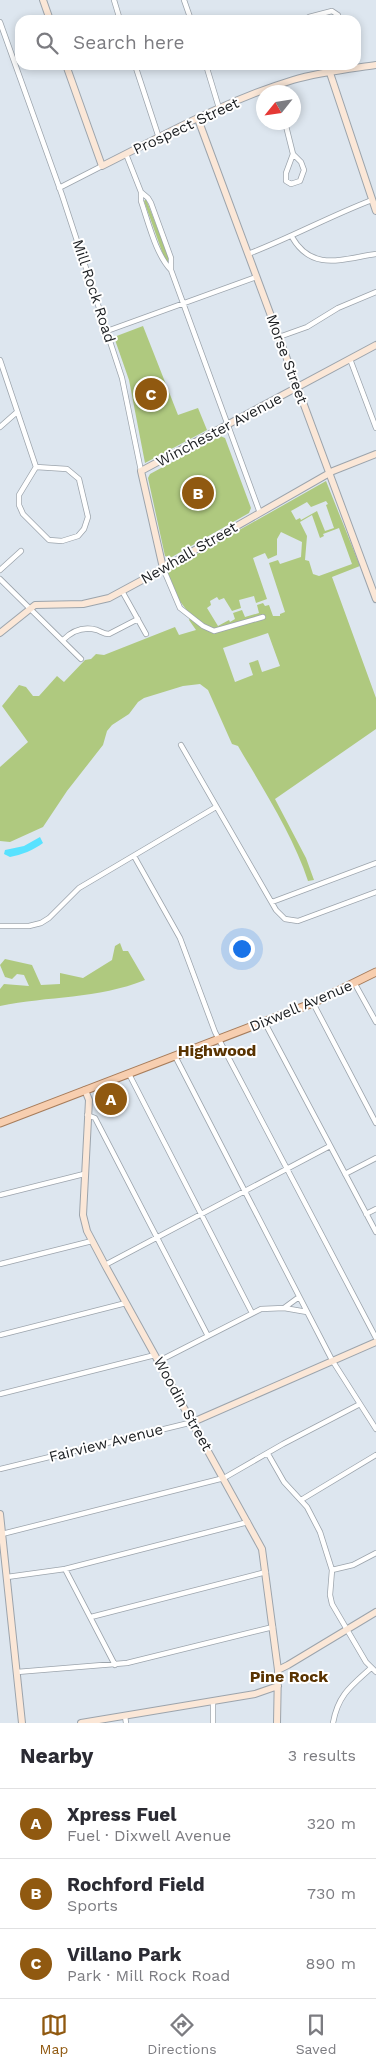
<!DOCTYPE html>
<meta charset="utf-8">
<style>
:root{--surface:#fff;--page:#f2f2f3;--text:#2b2b33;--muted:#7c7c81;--line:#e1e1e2;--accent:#905910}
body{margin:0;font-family:"Work Sans",sans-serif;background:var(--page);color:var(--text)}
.compass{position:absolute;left:256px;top:85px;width:45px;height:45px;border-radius:50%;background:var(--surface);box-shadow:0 2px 8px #0003;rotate:240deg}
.you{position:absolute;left:241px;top:948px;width:18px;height:18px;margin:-12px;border:4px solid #fff;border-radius:50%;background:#1a73e8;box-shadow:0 0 0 8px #1a73e833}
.badge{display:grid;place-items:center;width:32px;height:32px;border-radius:50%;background:var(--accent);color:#fff;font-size:16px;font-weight:700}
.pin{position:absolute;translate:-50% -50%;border:2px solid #fff;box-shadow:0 1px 5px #0006}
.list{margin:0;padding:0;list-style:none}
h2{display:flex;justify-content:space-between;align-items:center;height:65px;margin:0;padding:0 20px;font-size:21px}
h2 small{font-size:16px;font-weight:400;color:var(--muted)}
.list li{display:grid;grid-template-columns:32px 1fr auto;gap:15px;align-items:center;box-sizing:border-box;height:70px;padding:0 20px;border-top:1px solid var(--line)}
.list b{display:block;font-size:19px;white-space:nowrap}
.list p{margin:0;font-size:16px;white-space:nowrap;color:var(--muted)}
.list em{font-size:16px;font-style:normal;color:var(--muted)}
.icon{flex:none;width:28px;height:28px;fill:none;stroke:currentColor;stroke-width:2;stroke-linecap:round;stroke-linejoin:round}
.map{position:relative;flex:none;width:376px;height:1723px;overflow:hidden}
.search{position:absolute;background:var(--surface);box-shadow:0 2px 8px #0003;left:15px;right:15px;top:15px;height:55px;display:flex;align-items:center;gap:12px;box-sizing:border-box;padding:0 18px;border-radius:15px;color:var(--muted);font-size:19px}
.sheet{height:275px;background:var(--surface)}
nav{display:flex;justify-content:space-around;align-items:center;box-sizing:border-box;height:70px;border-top:1px solid var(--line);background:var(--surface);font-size:14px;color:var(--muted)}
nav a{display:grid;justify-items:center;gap:2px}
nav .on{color:var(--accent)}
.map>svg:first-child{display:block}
</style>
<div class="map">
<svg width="376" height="1723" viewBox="0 0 376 1723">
<rect width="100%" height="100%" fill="#dde6ef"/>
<path fill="#afc97f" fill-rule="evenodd" d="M146 199 170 260 168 263 165 260 144 201Z
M143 326 178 415 198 408 207 430 145 463 129 380 114 337Z
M220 436 225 438 251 508 249 513 170 558 165 556 148 478 150 474Z
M326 481 360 566 332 577 376 698V729L275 799 306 858 314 880 308 881C294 837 262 787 238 746L232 744 208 690 200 684 183 686 144 698 138 702 129 714 112 725 107 731 103 745 67 791 43 827 10 842 0 841V767L28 742 2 706 19 685 26 687 33 696H39L57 676 64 682 85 660 91 659 96 654 104 655 175 627 179 635 196 630 189 620 191 616 179 600 167 571ZM326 501 328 504 326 505 334 528 325 531 317 511 301 520 300 518 296 520 291 511 307 502 311 507ZM312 515 320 538 324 536 323 534 339 528 352 564 319 576 313 574 309 561 305 560 307 536 300 522ZM281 532 302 542 301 557 280 564 278 560 269 563 285 612 280 614V616H273L269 605 265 606 263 603 257 605 259 613 245 617 242 610 233 613 235 619 230 622 229 620 218 626 207 608 211 605 210 601 217 597 219 600 224 598 232 611 241 608 239 600 254 596 256 603 267 599 253 558 265 553 268 559 277 555V539ZM268 633 280 666 262 672 258 660 249 663 253 675 235 682 223 648Z
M120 943 123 951H128L145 980C98 999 48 996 0 1006V989L4 984 29 986 24 975 17 974 12 979 5 977 0 965 5 959 32 965 41 985 60 984V973L83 978 112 960 115 946Z"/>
<path fill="#58e2ff" d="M40 837 43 843C34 850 21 855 10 857L4 854 5 850 24 846Z"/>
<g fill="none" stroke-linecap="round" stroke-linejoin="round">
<g stroke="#9ca4ac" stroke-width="6">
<path id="street" d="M114 0 120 20
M184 0 191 20
M309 17 332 11 338 15 340 20
M0 22 62 195 122 378 141 471
M135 65 159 138
M206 65 219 108
M285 122 293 154
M126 154 141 192V201C148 221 156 255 171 270L260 513
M293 154 301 162 304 170 300 181 291 184 286 181V173Z
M59 188 102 166
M141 192 148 198 151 203 171 258V270
M292 237C312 272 342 259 376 254
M248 254C290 238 330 216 372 200
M107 331 256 277
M279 337 307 327 338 308 376 292
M350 359 376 428
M0 360 36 467
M0 427 17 412
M36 467 67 469 79 479 88 517 84 529 78 536 62 541 49 540 23 514 19 505V495Z
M163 568 180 608 203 626 214 631 263 617
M0 570 21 551
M0 579 81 659
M122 591 146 634
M63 640C72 631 83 626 97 630 102 632 104 634 109 634L138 619
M181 745 276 910 285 919 298 921 376 892
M134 856 180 938 215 1032 376 1338
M272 902 376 863
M0 926H29L41 923 49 918 79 888 216 807
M355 984 376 1022
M313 1003 376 1123
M265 1023 376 1232
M175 1056 332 1360 376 1429
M129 1074 252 1313
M87 1115 95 1118 208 1336
M345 1174 376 1158
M0 1195 84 1174
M366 1214 376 1209
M0 1264 92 1241
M105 1265 330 1146
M284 1308 299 1297
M0 1335 126 1303
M159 1361 261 1309 284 1308 307 1312
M0 1394 155 1355
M268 1454 284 1482 307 1507 320 1532 332 1570 330 1595 332 1604 366 1662 376 1672
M0 1469 193 1422
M301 1500 376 1455
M2 1534 224 1478 283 1444 360 1404
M65 1569 115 1665
M332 1570 353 1565 376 1553
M7 1577 65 1569 248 1522
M91 1617 266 1572
M17 1672 127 1663 273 1627
M125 1716 126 1723
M213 1723V1701
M333 1723C338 1695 351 1686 371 1668"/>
</g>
<g stroke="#9ca4ac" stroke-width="8">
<path id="secondary" d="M43 0 50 20
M66 65 102 166C164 135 227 100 293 80 320 72 349 69 376 65
M330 73 376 211
M198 119 376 599
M163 568 141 471 376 345
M0 633 35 605 83 604 109 598 146 578 333 471 376 454
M85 1090 89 1100 83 1215 87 1231 105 1265 262 1549 278 1670 277 1723
M193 1422 376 1342
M0 1514 22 1723
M278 1670 288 1665 376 1612
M81 1723 255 1694 278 1686"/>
</g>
<g stroke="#a67c5b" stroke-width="9">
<path id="primary" d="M0 1123 313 1003 376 972"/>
</g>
<use href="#street" stroke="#fff" stroke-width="4.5"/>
<use href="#secondary" stroke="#fbe7d7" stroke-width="6"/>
<use href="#primary" stroke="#f7ceaf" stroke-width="7"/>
</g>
<g text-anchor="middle" stroke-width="4" stroke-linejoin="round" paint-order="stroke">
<g font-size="15" fill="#1c1f22" stroke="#fff">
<text transform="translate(186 126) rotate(-25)" y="5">Prospect Street</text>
<text transform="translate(94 291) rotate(72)" y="5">Mill Rock Road</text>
<text transform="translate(287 359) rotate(70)" y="5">Morse Street</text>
<text transform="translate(219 430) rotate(-28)" y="5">Winchester Avenue</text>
<text transform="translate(189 553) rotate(-30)" y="5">Newhall Street</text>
<text transform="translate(301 1006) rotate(-23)" y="5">Dixwell Avenue</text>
<text transform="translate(183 1404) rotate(61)" y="5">Woodin Street</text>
<text transform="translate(106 1443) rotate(-14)" y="5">Fairview Avenue</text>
</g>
<g font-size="16" font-weight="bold" fill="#593300" stroke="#fff">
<text x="217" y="1056">Highwood</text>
<text x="289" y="1682">Pine Rock</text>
</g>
</g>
</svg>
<svg class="compass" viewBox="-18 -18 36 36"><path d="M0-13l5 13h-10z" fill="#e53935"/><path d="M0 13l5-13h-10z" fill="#7c7c81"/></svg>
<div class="you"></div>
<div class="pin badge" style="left:111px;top:1099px">A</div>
<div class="pin badge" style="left:198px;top:493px">B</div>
<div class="pin badge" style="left:151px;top:394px">C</div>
<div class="search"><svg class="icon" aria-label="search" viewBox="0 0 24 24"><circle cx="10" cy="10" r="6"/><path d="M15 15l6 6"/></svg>Search here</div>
</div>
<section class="sheet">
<h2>Nearby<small>3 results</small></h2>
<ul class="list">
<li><span class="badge">A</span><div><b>Xpress Fuel</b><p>Fuel · Dixwell Avenue</p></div><em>320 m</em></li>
<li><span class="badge">B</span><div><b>Rochford Field</b><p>Sports</p></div><em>730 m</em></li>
<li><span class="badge">C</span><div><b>Villano Park</b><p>Park · Mill Rock Road</p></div><em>890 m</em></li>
</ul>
</section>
<nav>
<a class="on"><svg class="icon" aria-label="map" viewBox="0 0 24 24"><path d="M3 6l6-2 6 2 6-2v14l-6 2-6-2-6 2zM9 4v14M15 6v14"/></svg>Map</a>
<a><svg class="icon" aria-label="directions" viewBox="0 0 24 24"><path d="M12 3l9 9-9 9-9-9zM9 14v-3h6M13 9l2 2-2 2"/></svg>Directions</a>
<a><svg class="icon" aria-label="saved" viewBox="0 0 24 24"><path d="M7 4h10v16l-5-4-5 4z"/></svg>Saved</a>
</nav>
